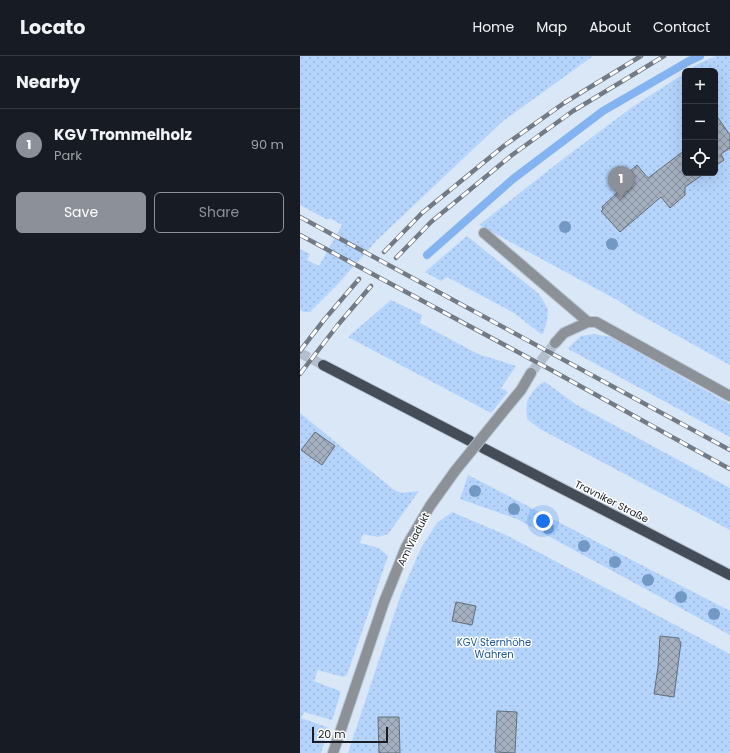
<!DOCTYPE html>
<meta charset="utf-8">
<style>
:root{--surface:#171b24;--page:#20242c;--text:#f1f3f6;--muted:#9ea1a6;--line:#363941;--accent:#8c9099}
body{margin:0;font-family:Poppins,sans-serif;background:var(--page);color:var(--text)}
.controls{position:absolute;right:12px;top:12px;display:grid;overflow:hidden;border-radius:6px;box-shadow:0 4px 16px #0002}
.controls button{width:36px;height:36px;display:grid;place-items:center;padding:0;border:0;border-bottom:1px solid var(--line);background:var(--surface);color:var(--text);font:20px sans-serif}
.scale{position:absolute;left:12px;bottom:10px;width:76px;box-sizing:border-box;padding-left:4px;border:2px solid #191d23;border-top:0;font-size:11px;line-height:14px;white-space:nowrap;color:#191d23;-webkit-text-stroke:3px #fff;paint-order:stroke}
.you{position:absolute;left:243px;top:465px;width:14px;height:14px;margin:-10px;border:3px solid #fff;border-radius:50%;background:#1a73e8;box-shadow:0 0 0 6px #1a73e833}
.badge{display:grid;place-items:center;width:26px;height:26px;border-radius:50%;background:var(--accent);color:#fff;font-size:13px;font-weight:700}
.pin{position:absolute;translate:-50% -33px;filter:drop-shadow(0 1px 2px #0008)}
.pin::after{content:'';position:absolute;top:21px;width:14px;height:12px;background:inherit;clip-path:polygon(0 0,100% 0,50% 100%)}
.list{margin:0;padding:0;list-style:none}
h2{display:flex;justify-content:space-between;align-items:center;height:52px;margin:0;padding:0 16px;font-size:17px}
h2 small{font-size:13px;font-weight:400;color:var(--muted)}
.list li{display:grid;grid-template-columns:26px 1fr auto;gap:12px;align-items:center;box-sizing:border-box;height:72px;padding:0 16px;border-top:1px solid var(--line)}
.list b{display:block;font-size:15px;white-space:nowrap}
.list p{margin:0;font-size:13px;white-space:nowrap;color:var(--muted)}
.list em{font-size:13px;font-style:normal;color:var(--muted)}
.actions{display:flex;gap:8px;padding:12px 16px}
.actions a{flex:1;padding:9px 0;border:1px solid var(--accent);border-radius:6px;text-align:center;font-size:14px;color:var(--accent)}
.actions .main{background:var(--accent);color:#fff}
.icon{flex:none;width:22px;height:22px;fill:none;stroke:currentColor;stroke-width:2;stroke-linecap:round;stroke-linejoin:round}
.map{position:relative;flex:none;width:430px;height:697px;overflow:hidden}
header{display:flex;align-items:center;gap:24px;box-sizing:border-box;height:56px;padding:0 20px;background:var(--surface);border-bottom:1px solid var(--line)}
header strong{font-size:19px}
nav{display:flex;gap:22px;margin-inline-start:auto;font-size:14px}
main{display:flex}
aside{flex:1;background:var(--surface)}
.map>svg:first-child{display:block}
</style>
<header>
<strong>Locato</strong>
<nav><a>Home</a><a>Map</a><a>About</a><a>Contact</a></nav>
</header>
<main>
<aside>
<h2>Nearby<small></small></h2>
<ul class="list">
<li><span class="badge">1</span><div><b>KGV Trommelholz</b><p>Park</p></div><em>90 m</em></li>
</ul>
<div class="actions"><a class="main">Save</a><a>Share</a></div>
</aside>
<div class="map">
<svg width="430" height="697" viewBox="0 0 430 697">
<defs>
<pattern id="grass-dots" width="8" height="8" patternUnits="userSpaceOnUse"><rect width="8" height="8" fill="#b4d4fc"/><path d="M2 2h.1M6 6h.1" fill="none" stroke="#9ab6d8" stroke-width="1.8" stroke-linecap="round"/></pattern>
<pattern id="building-cross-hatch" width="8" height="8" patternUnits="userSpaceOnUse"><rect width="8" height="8" fill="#a4b0c0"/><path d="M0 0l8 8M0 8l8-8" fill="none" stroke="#858f9c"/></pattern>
</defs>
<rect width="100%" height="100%" fill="#dae7f7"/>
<path fill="url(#grass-dots)" d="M0 0H293L203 65 77 184 38 228 10 256H4L0 254V193L10 198 7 204 19 210 42 169 30 162 28 164 0 149Z
M416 0H430V309L335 256 319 245 179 169 263 103 331 52 385 17V117H415V15H388L398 8Z
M167 180 239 238 248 253 247 265 243 278H241L214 257 147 221 141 225 125 216Z
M91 244 122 259 120 267 178 298 216 310 201 332 208 336 191 357 48 281Z
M294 278 311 281 430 348V381L270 294 268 292 281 280Z
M245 326 277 349 430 432V474L240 373 227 363C227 358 226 351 227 346 230 339 238 327 245 326Z
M0 357 94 434 102 437 119 435 88 478 78 481 63 478 60 487 79 492 88 500 47 619 43 621 18 614 14 625 40 635V639L32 664 4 656 1 662 29 672 21 697H0Z
M168 419 430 555V579L217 463 160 443Z
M152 456 206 479 430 598V697H48L101 538 121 492 137 467Z"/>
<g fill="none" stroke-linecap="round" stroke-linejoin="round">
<path stroke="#83b3f0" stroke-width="8" d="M127 199 213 123 303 55 389 5 400 0"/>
</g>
<path fill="url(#building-cross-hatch)" stroke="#636e7c" d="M416 59 430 79V92L421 98 424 104 415 110V60Z
M385 94V117H405L385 131V139L370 152 361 141 320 176 301 155 303 154 302 151 322 132 317 127 337 109 348 122Z
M15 376 35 390 22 409 1 394Z
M156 546 176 550 172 569 152 565Z
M360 580 379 582V585L381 586 374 641 354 638 358 611Z
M197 655 217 656 215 697 195 696Z
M78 661H99L100 697H79Z"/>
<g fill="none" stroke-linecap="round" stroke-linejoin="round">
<path stroke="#b3bfcd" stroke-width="10" stroke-dasharray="10 5" stroke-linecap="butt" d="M231 317 255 287"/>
<path stroke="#b3bfcd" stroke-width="10" stroke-dasharray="10 5" stroke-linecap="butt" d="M0 297 23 309"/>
<g stroke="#b7c3d1" stroke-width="12">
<path id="minor" d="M184 177 288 266
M255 287 264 277 288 266H296L430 340
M202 357 221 334 231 317
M33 697 84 546 106 491 130 450 155 415"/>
</g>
<g stroke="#b7c3d1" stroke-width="12">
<path id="major" d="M23 309 170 385
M183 392 430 519"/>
</g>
<use href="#minor" stroke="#8b9197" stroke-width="10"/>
<use href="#major" stroke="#444c58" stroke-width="10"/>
<g stroke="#727a85" stroke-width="4.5">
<path id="rail" d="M0 161 430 394
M0 179 253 315 430 413
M84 196 122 157 205 89 264 47 341 0
M96 202 131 166 212 99 273 55 364 0
M0 295 24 264 59 223
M0 318 37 270 71 230"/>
</g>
<use href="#rail" stroke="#fff" stroke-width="3" stroke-dasharray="9" stroke-linecap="butt"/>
<g stroke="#b7c3d1" stroke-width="12" stroke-linecap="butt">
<path id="minor-bridge" d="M155 415 202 357"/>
</g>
<use href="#minor-bridge" stroke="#8b9197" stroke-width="10"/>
</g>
<g fill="#7298c4">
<circle cx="265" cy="171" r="6"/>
<circle cx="312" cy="188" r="6"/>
<circle cx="175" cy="435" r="6"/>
<circle cx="214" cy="453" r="6"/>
<circle cx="248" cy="472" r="6"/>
<circle cx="284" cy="490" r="6"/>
<circle cx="315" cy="506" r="6"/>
<circle cx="348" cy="524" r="6"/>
<circle cx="381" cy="541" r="6"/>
<circle cx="414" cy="558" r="6"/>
</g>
<g text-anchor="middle" stroke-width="3" stroke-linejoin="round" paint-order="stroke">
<g font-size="10" fill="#191d23" stroke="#fff">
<text transform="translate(312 445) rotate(27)" y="4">Travniker Straße</text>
<text transform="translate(113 483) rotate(-63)" y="4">Am Viadukt</text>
</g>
<g font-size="10" fill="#1c579b" stroke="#fff">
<text x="194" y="590">KGV Sternhöhe<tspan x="194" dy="12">Wahren</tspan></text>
</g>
</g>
</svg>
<div class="controls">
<button>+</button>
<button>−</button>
<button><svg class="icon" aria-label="locate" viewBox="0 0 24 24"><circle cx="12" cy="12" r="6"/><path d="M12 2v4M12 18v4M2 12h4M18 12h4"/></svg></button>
</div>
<div class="scale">20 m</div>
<div class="you"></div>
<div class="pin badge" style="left:321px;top:143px">1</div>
</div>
</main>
